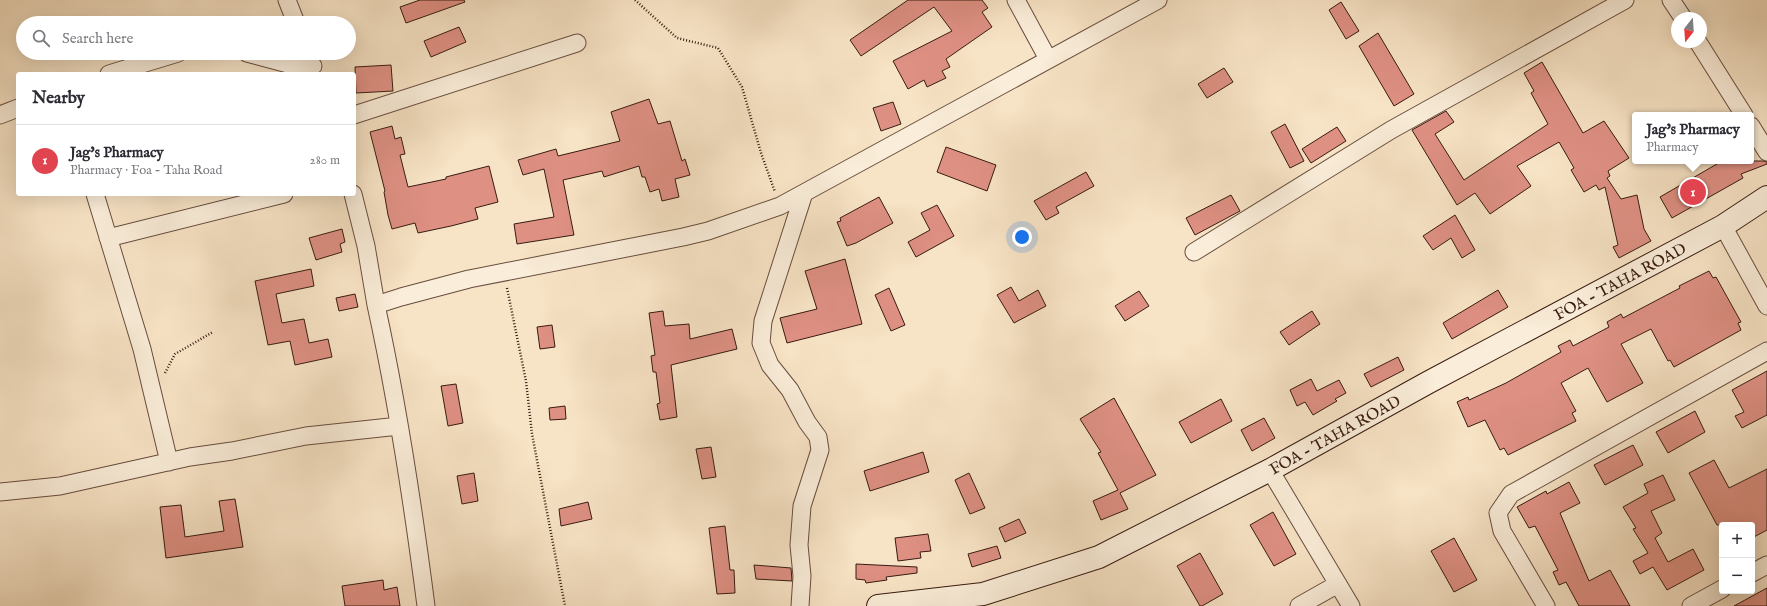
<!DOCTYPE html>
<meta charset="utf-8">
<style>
:root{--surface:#fff;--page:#f2f2f3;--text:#2b2b33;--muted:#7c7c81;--line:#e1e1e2;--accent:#2563eb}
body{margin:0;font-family:"IM FELL English",serif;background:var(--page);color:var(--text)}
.controls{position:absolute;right:12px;bottom:12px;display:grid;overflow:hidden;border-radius:4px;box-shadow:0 4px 16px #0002}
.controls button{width:36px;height:36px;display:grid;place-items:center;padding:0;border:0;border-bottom:1px solid var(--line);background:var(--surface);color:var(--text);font:20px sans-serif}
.compass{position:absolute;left:1671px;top:12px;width:36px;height:36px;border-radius:50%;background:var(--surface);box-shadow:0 4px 16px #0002;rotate:197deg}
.you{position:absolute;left:1022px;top:237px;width:14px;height:14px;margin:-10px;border:3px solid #fff;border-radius:50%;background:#1a73e8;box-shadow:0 0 0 6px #1a73e833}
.badge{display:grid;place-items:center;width:26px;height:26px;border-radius:50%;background:var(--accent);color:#fff;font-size:13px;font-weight:700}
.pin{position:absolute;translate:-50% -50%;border:2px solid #fff;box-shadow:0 1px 4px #0006}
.popup{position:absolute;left:1632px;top:112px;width:122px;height:52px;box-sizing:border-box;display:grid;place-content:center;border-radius:4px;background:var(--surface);filter:drop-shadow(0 1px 3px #0005);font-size:13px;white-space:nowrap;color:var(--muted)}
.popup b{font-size:15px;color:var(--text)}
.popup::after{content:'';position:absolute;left:50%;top:100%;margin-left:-8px;border:8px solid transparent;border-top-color:var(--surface)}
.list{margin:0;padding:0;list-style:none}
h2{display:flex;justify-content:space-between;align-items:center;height:52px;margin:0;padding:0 16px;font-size:17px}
h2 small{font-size:13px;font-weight:400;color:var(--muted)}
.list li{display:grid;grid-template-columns:26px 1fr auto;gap:12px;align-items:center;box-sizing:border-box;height:72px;padding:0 16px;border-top:1px solid var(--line)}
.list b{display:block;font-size:15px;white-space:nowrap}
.list p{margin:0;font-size:13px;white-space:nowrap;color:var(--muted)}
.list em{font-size:13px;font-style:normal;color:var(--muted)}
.icon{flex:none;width:22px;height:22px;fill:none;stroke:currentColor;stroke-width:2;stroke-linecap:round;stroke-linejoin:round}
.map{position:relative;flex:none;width:1767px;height:606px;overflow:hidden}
.search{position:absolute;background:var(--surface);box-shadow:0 4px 16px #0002;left:16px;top:16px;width:340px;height:44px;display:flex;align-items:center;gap:10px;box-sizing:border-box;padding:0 14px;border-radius:22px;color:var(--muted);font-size:15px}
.panel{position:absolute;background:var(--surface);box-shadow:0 4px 16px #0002;left:16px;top:72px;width:340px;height:124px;border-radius:4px}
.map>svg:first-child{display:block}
</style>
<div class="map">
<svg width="1767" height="606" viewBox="0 0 1767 606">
<rect width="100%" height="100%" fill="#f7e3c5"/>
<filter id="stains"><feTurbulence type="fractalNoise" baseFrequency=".005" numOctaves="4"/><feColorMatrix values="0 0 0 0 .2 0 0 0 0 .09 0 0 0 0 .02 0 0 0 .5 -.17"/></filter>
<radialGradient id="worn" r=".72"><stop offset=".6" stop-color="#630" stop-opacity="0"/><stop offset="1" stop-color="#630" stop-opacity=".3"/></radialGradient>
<path fill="#de9083" stroke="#381b11" d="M420 0H464L465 2 406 23 400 7Z
M908 0H982L988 8 982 12 992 27 946 59 950 67 942 71 946 78 927 87 924 80 908 89 893 61 952 31 934 7 861 56 850 40Z
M1341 2 1359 31 1346 39 1329 10Z
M459 27 466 42 431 57 424 41Z
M1378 33 1414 94 1394 106 1359 46Z
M1542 62 1583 133 1604 121 1629 158 1608 171 1610 176 1607 178 1621 199 1637 195 1644 229 1651 241 1619 258 1613 247 1618 245 1605 187 1599 190 1596 185 1584 192 1571 170 1574 168 1559 142 1517 166 1531 186 1490 214 1475 193 1457 205 1412 130 1446 111 1454 122 1435 134 1464 180 1548 124 1531 93 1534 91 1524 73Z
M391 65 393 91 356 93 355 67Z
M1224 68 1233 82 1207 98 1198 84Z
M649 99 658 124 670 121 682 161 685 159 690 175 675 179 679 197 662 201 659 189 650 192 645 177H642L639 166 604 177 602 171 563 180 574 235 517 244 514 224 554 217 544 169 523 175 518 160 556 149 558 156 620 141 611 112Z
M893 102 901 124 881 131 873 108Z
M1285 124 1304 161 1290 168 1271 132Z
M392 126 395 139 401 137 405 154 400 155 408 187 446 179V177L489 166 498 202 475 208 478 219 451 226 418 233 415 223 392 229 388 215 384 192 385 191 370 132Z
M1337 127 1346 141 1311 163 1302 149Z
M946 147 996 165 987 191 937 172Z
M1722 161H1763L1767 162V164L1741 174 1743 178 1672 218 1660 197Z
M1086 172 1094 186 1056 207 1059 213 1046 220 1034 201Z
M1231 195 1240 211 1195 235 1186 218Z
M879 197 893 223 856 243 847 246 837 222 841 221 840 218Z
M937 205 954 236 916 257 908 242 930 230 921 213Z
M1455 215 1475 250 1462 258 1451 238 1433 250 1423 236Z
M342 229 345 242 340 244 342 252 316 260 309 238Z
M845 259 862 324 787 343 780 318 817 309 805 271Z
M311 269 314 286 276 294 282 323 304 319 309 343 328 339 332 357 295 365 290 341 268 345 255 281Z
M1709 271 1713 278 1716 277 1741 322 1738 323 1741 330 1674 367 1670 360 1668 361 1651 329 1621 344 1643 383 1607 402 1588 368 1561 383 1576 411 1572 413 1576 421 1508 455 1504 448 1500 450 1485 420 1468 427 1457 402 1468 397 1469 400 1506 383 1561 352 1558 346 1570 340 1573 346 1609 327 1607 322 1621 314 1623 318 1680 288 1679 286Z
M1011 287 1019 301 1038 290 1046 306 1014 323 997 295Z
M889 288 905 325 891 331 875 295Z
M1498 290 1508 307 1452 339 1443 323Z
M1139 291 1149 306 1125 321 1115 306Z
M355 294 358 307 339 311 336 298Z
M663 311 665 326 689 324 690 339 732 329 737 349 671 365 677 417 660 420 657 404 660 403 656 372H653L651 356 655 355 649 313Z
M1312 311 1320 324 1289 345 1280 332Z
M552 325 555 347 540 349 537 327Z
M1398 357 1404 370 1371 387 1364 374Z
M1767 371V415L1742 428 1735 416 1744 412 1732 390Z
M1311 379 1317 391 1339 380 1346 393 1335 399 1337 401 1313 415 1305 402 1297 406 1290 390Z
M456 384 463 423 448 426 441 386Z
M1114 398 1156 475 1120 493 1128 509 1101 520 1093 501 1118 490 1098 453 1101 452 1080 419Z
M1221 399 1232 421 1191 443 1179 422Z
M565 406 566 419 550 420 549 408Z
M1695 411 1705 432 1668 453 1656 432Z
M1264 418 1275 438 1252 451 1241 430Z
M1633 445 1643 465 1605 485 1594 465Z
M711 447 716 477 702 479 696 449Z
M923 452 929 472 870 491 864 471Z
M1714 460 1729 488 1767 469V530L1752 538V525H1717L1689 473Z
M474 473 478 501 462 504 457 476Z
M969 473 985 508 970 514 955 480Z
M1663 475 1675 500 1651 511 1662 533 1655 538 1668 562 1693 549 1704 570 1667 590 1653 567 1640 574 1633 561 1648 553 1633 529 1636 528 1623 507 1648 493 1644 484Z
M1569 482 1580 503 1560 513 1589 581 1610 570 1630 606H1579L1566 582 1559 585 1553 572 1558 570 1535 526 1529 528 1517 507 1546 491 1547 494Z
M235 499 243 547 166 558 160 507 181 505 185 537 224 531 219 501Z
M588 502 592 519 561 526 559 509Z
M1273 512 1296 554 1274 566 1250 525Z
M1019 519 1026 533 1005 542 999 528Z
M725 526 730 570H734L735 593 717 594 709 528Z
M928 534 931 551 920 552 921 558 898 561 895 538Z
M1454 538 1477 580 1454 592 1431 551Z
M997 546 1001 558 972 567 968 554Z
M1200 553 1223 594 1202 606H1200L1177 566Z
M856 564 917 567V573L886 577 887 580 866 583 865 580 856 579Z
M754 565 791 568 792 581 756 579Z
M383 580 384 590 397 587 400 606H345L342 586Z
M1767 588V606H1734Z"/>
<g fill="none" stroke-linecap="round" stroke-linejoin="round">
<g stroke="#684d3e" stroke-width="19">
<path id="street" d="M287 0 296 23
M1016 0 1048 59
M1671 0 1683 18
M1698 42 1744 115
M247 53 292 65 313 66
M109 74 178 53
M0 115 18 108
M354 115 577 43
M1751 126 1767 152
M95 194 142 349 169 462
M353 194 366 246 376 305
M1723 226 1767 306
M108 238 284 194
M1194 252 1391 130 1625 0
M1270 470 1351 606
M0 492 60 486 190 457 232 451 306 436 399 426
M1752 573 1767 565
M426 606C413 505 398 405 376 305L401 297 469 279 683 237 708 231 780 206 1158 0
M800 606 802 576 799 545 802 506 820 450 818 437 807 422 790 390 770 365 761 343 763 321 804 193
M1299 606 1338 584
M1546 606 1502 531 1498 513 1511 494 1767 351
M1691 606 1722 589"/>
</g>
<g stroke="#381b11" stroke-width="24">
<g id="secondary">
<path id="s1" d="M878 606 983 594 1099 557 1270 470 1429 382 1723 226 1767 197"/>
</g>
</g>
<path stroke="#381b11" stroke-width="2.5" stroke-dasharray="1 2" stroke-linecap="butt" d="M635 0 677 38 718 48 742 87 761 153 775 192
M507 288 526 381 532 434 565 606
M165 373 175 354 213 332"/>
<use href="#street" stroke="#faedd9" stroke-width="17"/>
<use href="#secondary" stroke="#faedd9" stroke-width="22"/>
</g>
<g text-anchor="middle" stroke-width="3.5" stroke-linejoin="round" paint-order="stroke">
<g font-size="16" fill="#381b11" stroke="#faedd9">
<text dy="6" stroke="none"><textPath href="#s1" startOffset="817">FOA - TAHA ROAD</textPath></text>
<text dy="6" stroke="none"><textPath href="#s1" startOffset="493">FOA - TAHA ROAD</textPath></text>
</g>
</g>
<rect width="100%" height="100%" filter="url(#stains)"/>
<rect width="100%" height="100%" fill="url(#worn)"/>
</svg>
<div class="controls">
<button>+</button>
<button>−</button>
</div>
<svg class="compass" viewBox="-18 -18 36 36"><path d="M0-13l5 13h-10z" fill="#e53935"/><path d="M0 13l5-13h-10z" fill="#7c7c81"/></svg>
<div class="you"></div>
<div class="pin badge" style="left:1693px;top:192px;background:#e0444e">1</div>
<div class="popup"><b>Jag's Pharmacy</b>Pharmacy</div>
<div class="search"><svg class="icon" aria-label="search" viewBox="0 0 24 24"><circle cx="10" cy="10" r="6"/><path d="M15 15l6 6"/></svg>Search here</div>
<section class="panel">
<h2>Nearby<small></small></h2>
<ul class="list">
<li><span class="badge" style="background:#e0444e">1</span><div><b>Jag's Pharmacy</b><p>Pharmacy · Foa - Taha Road</p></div><em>280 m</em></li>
</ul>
</section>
</div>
